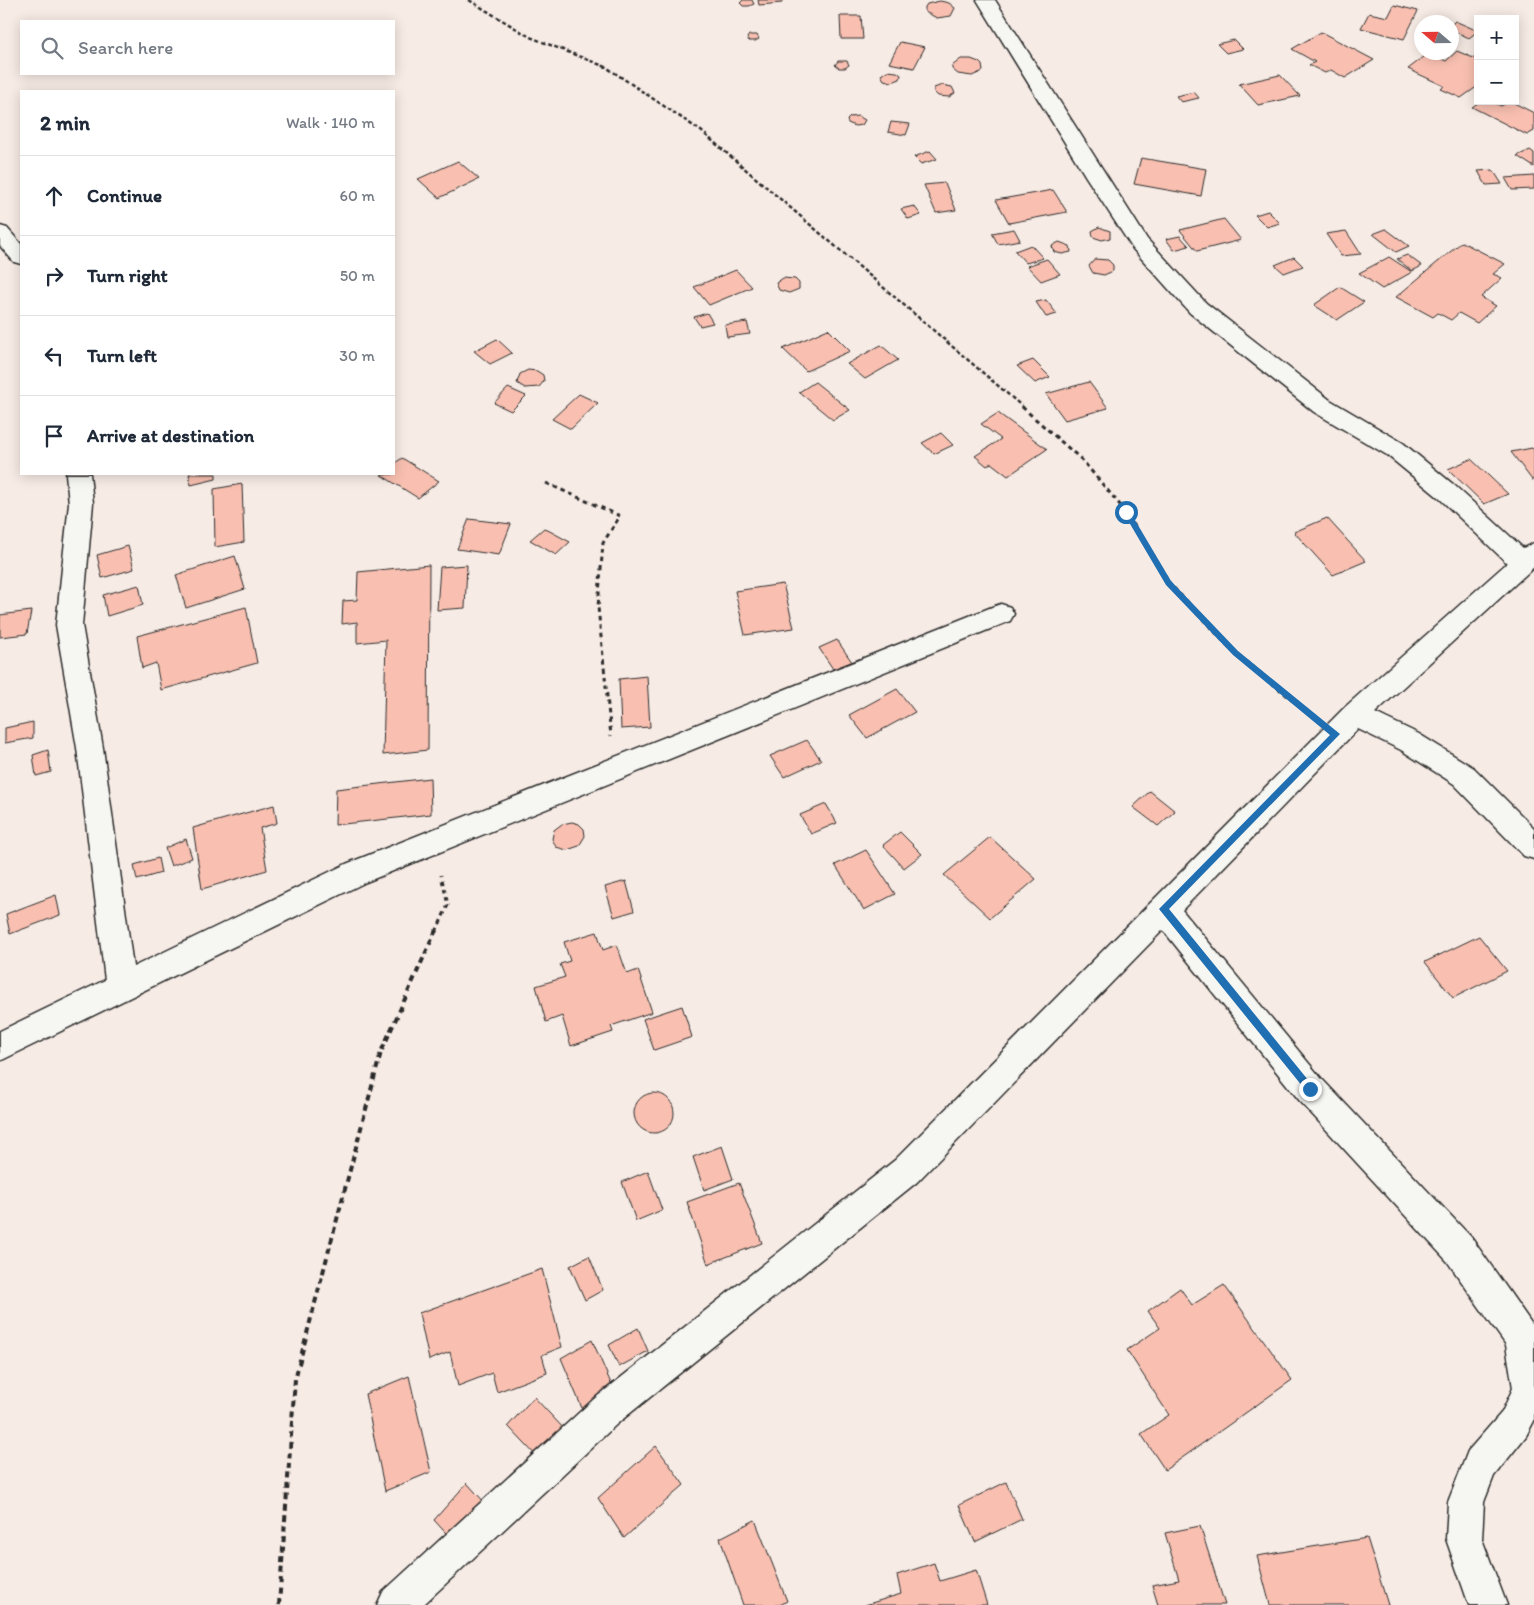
<!DOCTYPE html>
<meta charset="utf-8">
<style>
:root{--surface:#fff;--page:#f6f6f7;--text:#1f2937;--muted:#747a83;--line:#e0e1e3}
body{margin:0;font-family:Itim,sans-serif;background:var(--page);color:var(--text)}
.controls{position:absolute;right:15px;top:15px;display:grid;overflow:hidden;border-radius:0px;box-shadow:0 2px 12px #0003}
.controls button{width:45px;height:45px;display:grid;place-items:center;padding:0;border:0;border-bottom:1px solid var(--line);background:var(--surface);color:var(--text);font:25px sans-serif}
.compass{position:absolute;left:1414px;top:15px;width:45px;height:45px;border-radius:50%;background:var(--surface);box-shadow:0 2px 12px #0003;rotate:290deg}
.stop{position:absolute;width:15px;height:15px;margin:-11px;border:4px solid #1f6fb2;border-radius:50%;background:#fff}
.stop.end{background:#1f6fb2;border-color:#fff;box-shadow:0 1px 5px #0008}
.list{margin:0;padding:0;list-style:none}
h2{display:flex;justify-content:space-between;align-items:center;height:65px;margin:0;padding:0 20px;font-size:21px}
h2 small{font-size:16px;font-weight:400;color:var(--muted)}
.list li{display:grid;grid-template-columns:32px 1fr auto;gap:15px;align-items:center;box-sizing:border-box;height:80px;padding:0 20px;border-top:1px solid var(--line)}
.list b{display:block;font-size:19px;white-space:nowrap}
.list em{font-size:16px;font-style:normal;color:var(--muted)}
.icon{flex:none;width:28px;height:28px;fill:none;stroke:currentColor;stroke-width:2;stroke-linecap:round;stroke-linejoin:round}
.map{position:relative;flex:none;width:1534px;height:1605px;overflow:hidden}
.search{position:absolute;background:var(--surface);box-shadow:0 2px 12px #0003;left:20px;top:20px;width:375px;height:55px;display:flex;align-items:center;gap:12px;box-sizing:border-box;padding:0 18px;border-radius:0px;color:var(--muted);font-size:19px}
.panel{position:absolute;background:var(--surface);box-shadow:0 2px 12px #0003;left:20px;top:90px;width:375px;height:385px;border-radius:0px}
.map>svg:first-child{display:block}
</style>
<div class="map">
<svg width="1534" height="1605" viewBox="0 0 1534 1605">
<rect width="100%" height="100%" fill="#f7ebe5"/>
<filter id="ink" filterUnits="userSpaceOnUse"><feTurbulence type="fractalNoise" baseFrequency=".02" numOctaves="2"/><feDisplacementMap in="SourceGraphic" scale="10" xChannelSelector="R" yChannelSelector="G"/><feConvolveMatrix kernelMatrix="1 2 1 2 8 2 1 2 1" color-interpolation-filters="sRGB"/></filter>
<g filter="url(#ink)">
<path fill="#f9c0b1" stroke="#2b2b2b" d="M752 0 754 4 749 6H743L740 3 743 0Z
M758 0H782V3L759 5Z
M940 1 949 3 955 8 951 16 937 18 925 12V7L927 4Z
M1394 5 1418 11 1404 39 1361 28 1369 13 1388 17Z
M840 16H861L863 39H841Z
M1455 21 1478 31 1469 38 1452 30V24Z
M1321 32 1374 60 1345 78 1331 70 1325 73 1309 65 1315 62 1292 49Z
M749 35H757L759 39 755 41H749L747 38Z
M1234 40 1243 49 1226 53 1217 44Z
M900 42 925 47 914 68 889 63Z
M1457 51 1478 60V86L1461 98 1441 89 1444 86 1408 69 1429 53 1446 61Z
M961 59H971L979 62 982 65 983 71 972 76 958 74 952 69V66Z
M838 61H847L849 65 845 68H839L835 65Z
M887 71 897 72 901 75 900 79 892 82 884 80 881 75Z
M1280 75 1300 96 1258 105 1239 84Z
M942 85 952 87 955 93 949 97 938 96 934 92V88Z
M1194 92 1199 98 1181 102 1176 96Z
M1481 101H1491L1501 106 1510 101 1534 113V131L1527 135 1472 107Z
M858 116 865 120 862 125 855 126 848 123 847 120 850 117Z
M891 122 910 124 906 135 888 132Z
M1530 150 1534 153V167L1517 156Z
M930 151 937 159 921 164 914 157Z
M1141 158 1206 169 1201 196 1134 184Z
M458 161 479 179 439 198 418 179Z
M1493 170 1502 184 1486 185 1478 171Z
M1534 176V189L1512 190 1505 178Z
M945 183 956 210 936 213 924 185Z
M1053 190 1067 212 1009 223 996 200Z
M914 206 921 215 908 219 901 209Z
M1268 211 1280 223 1267 227 1255 215Z
M1224 219 1241 240 1197 251 1180 230Z
M1099 227 1110 231V238L1102 240 1093 237 1092 231Z
M1014 229 1020 240 998 244 992 233Z
M1386 229 1409 246 1396 252 1373 234Z
M1346 231 1361 254 1341 256 1326 234Z
M1180 236 1189 246 1174 250 1166 239Z
M1059 242 1070 246 1071 252 1062 254 1054 252 1052 246Z
M1462 242 1505 264 1493 274 1502 278 1481 297 1496 306 1477 323 1459 313 1451 320 1438 313 1433 317 1396 297Z
M1031 245 1043 258 1026 263 1015 251Z
M1407 255 1422 266 1412 271 1397 259Z
M1294 257 1303 266 1284 273 1275 265Z
M1389 257 1412 272 1382 289 1359 273Z
M1047 259 1060 274 1041 281 1027 266Z
M1095 259 1108 260 1113 265V271L1104 275 1093 273 1089 266Z
M736 270 752 287 709 305 694 287Z
M783 278 795 279 799 283V289L789 293 779 290 776 283Z
M1340 287 1364 302 1337 320 1314 305Z
M1046 300 1057 314 1046 317 1036 302Z
M707 313 713 323 700 326 694 317Z
M747 322 750 334 727 337 725 325Z
M828 329 850 351 806 371 783 349Z
M497 339 512 353 490 364 474 351Z
M881 345 898 360 865 379 847 364Z
M1033 360 1050 377 1035 383 1017 366Z
M528 370 537 371 543 375 544 381 539 387 525 388 517 383 520 374Z
M815 382 850 410 833 420 799 392Z
M1089 382 1108 408 1065 420 1046 394Z
M508 388 526 396 511 411 494 403Z
M579 394 598 403 571 429 552 419Z
M998 413 1047 449 1008 476 991 463 987 466 975 456 1001 439 981 424Z
M941 433 953 445 934 454 922 443Z
M1532 448 1534 450V480H1532L1511 452Z
M402 458 439 481 418 498 381 475 394 474V464Z
M1471 459 1508 494 1484 504 1448 469Z
M189 474H216V479L191 485Z
M242 484 244 542 215 547 214 489Z
M1327 518 1366 561 1333 575 1294 532Z
M469 519 511 524 499 555 457 549Z
M544 528 570 542 556 555 530 540Z
M128 546 134 569 102 578 97 555Z
M235 556 245 589 186 608 176 575Z
M429 565 428 750 383 755 386 640 357 643V622L342 624 343 601 357 600 358 572Z
M467 565 465 608 437 610 440 567Z
M783 584 794 628 745 635 735 591Z
M139 585 143 605 107 616 103 595Z
M246 607 257 663 161 690 156 663 142 668 137 636Z
M31 611 27 634 0 637V615Z
M837 640 852 662 833 669 819 648Z
M647 676 650 727 621 729 619 679Z
M897 689 915 712 867 738 849 715Z
M33 722V738L5 743V728Z
M807 740 821 760 784 777 770 756Z
M48 750 51 772 36 776 33 755Z
M430 778 431 814 335 825 336 789Z
M1150 791 1175 811 1158 826 1133 807Z
M826 804 837 823 811 834 800 815Z
M274 805 277 823 260 828 267 870 202 889 193 828Z
M572 822 579 824 584 829 585 836 579 846 567 850 556 847 552 839 554 830 562 824Z
M900 832 922 854 904 868 883 845Z
M990 837 1036 879 990 918 944 875Z
M186 839 192 858 171 866 165 848Z
M866 850 895 894 864 910 835 865Z
M158 858 161 873 137 880 134 865Z
M626 881 634 911 614 917 605 887Z
M56 895 60 915 10 934 6 914Z
M597 932 603 950 617 945 627 974 638 970 652 1012 611 1026 613 1032 571 1046 562 1016 546 1022 536 986 565 977 560 964 570 961 564 942Z
M1479 936 1507 971 1453 998 1425 962Z
M682 1006 692 1037 654 1050 643 1019Z
M634 1113a20 20 0 1 1 40 0a20 20 0 1 1-40 0Z
M722 1146 733 1179 704 1190 693 1157Z
M648 1171 662 1210 636 1221 622 1182Z
M739 1183 762 1243 708 1264 687 1202Z
M589 1256 603 1290 585 1300 570 1266Z
M542 1269 562 1347 542 1355 547 1373 497 1392 492 1373 458 1386 450 1352 429 1360 419 1313Z
M1224 1285 1292 1380 1165 1470 1141 1434 1169 1415 1127 1350 1160 1328 1148 1311 1180 1288 1192 1305Z
M638 1328 648 1351 619 1367 609 1345Z
M592 1340 616 1395 584 1413 561 1358Z
M409 1376 431 1472 385 1491 365 1394Z
M534 1397 566 1431 541 1461 508 1426Z
M656 1446 684 1485 624 1538 598 1498Z
M1006 1482 1022 1519 975 1542 959 1505Z
M467 1483 486 1504 454 1542 434 1520Z
M755 1520 787 1601 780 1605H743L720 1538Z
M1200 1526 1225 1605H1158L1152 1585 1179 1580 1165 1533Z
M1367 1538 1388 1605H1270L1257 1556Z
M934 1563 940 1581 976 1570 987 1605H865L901 1594 897 1575Z"/>
<g fill="none" stroke-linecap="round" stroke-linejoin="round">
<g stroke="#2b2b2b" stroke-width="3">
<path id="street" d="M977 0H995L1147 239 1206 303 1330 400 1403 443 1454 485 1523 548 1534 543V567L1375 713 1419 734 1474 768 1534 828V859L1524 856 1454 784 1401 750 1358 729 1182 910 1321 1078 1471 1237 1534 1327V1421L1526 1436 1494 1476 1484 1502 1482 1539 1507 1605H1469L1446 1539 1448 1502 1468 1451 1502 1412 1513 1388 1506 1345 1447 1261 1299 1100 1163 930 917 1182 618 1423 423 1605H377L383 1592 594 1399 895 1160 1345 707 1507 563 1438 497 1387 455 1314 412 1190 313 1133 249 1086 177Z
M0 226 7 228 21 244V264L14 262 0 246Z
M66 474H90L93 503 82 625 103 748 133 967 346 864 992 607 1001 604 1010 607 1014 614 1010 621 366 882 0 1061V1031L105 980 77 748 56 625 69 503Z"/>
</g>
<path stroke="#2b2b2b" stroke-width="2.5" stroke-dasharray="4 2.5" stroke-linecap="butt" d="M469 0 530 37 606 67 701 131 1024 408"/>
<path stroke="#2b2b2b" stroke-width="3" stroke-dasharray="4.5 4" stroke-linecap="butt" d="M1022 407 1082 460 1126 512 1169 583 1235 653 1310 714
M546 483 620 516 603 543 598 607 611 736
M436 932 448 905 441 875"/>
<path stroke="#2b2b2b" stroke-width="4" stroke-dasharray="6 4.5" stroke-linecap="butt" d="M279 1605 295 1379 381 1052 436 930"/>
<use href="#street" fill="#f6f6f2" fill-rule="evenodd"/>
</g>
</g>
<path fill="#1f6fb2" d="M1126 509 1129 510 1171 581 1238 651 1340 734 1169 909 1313 1086 1315 1089 1310 1093 1307 1092 1159 909 1330 735 1233 655 1166 585 1123 512Z"/>
</svg>
<div class="controls">
<button>+</button>
<button>−</button>
</div>
<svg class="compass" viewBox="-18 -18 36 36"><path d="M0-13l5 13h-10z" fill="#e53935"/><path d="M0 13l5-13h-10z" fill="#747a83"/></svg>
<div class="stop" style="left:1126px;top:512px"></div>
<div class="stop end" style="left:1310px;top:1089px"></div>
<div class="search"><svg class="icon" aria-label="search" viewBox="0 0 24 24"><circle cx="10" cy="10" r="6"/><path d="M15 15l6 6"/></svg>Search here</div>
<section class="panel">
<h2>2 min<small>Walk · 140 m</small></h2>
<ul class="list">
<li><svg class="icon" aria-label="ahead" viewBox="0 0 24 24"><path d="M12 20V5M6 11l6-6 6 6"/></svg><div><b>Continue</b></div><em>60 m</em></li>
<li><svg class="icon" aria-label="right" viewBox="0 0 24 24"><path d="M7 20v-9h11M14 6l5 5-5 5"/></svg><div><b>Turn right</b></div><em>50 m</em></li>
<li><svg class="icon" aria-label="left" viewBox="0 0 24 24"><path d="M17 20v-9H6M10 6l-5 5 5 5"/></svg><div><b>Turn left</b></div><em>30 m</em></li>
<li><svg class="icon" aria-label="arrive" viewBox="0 0 24 24"><path d="M6 21V4h12l-3 4 3 4H6"/></svg><div><b>Arrive at destination</b></div></li>
</ul>
</section>
</div>
